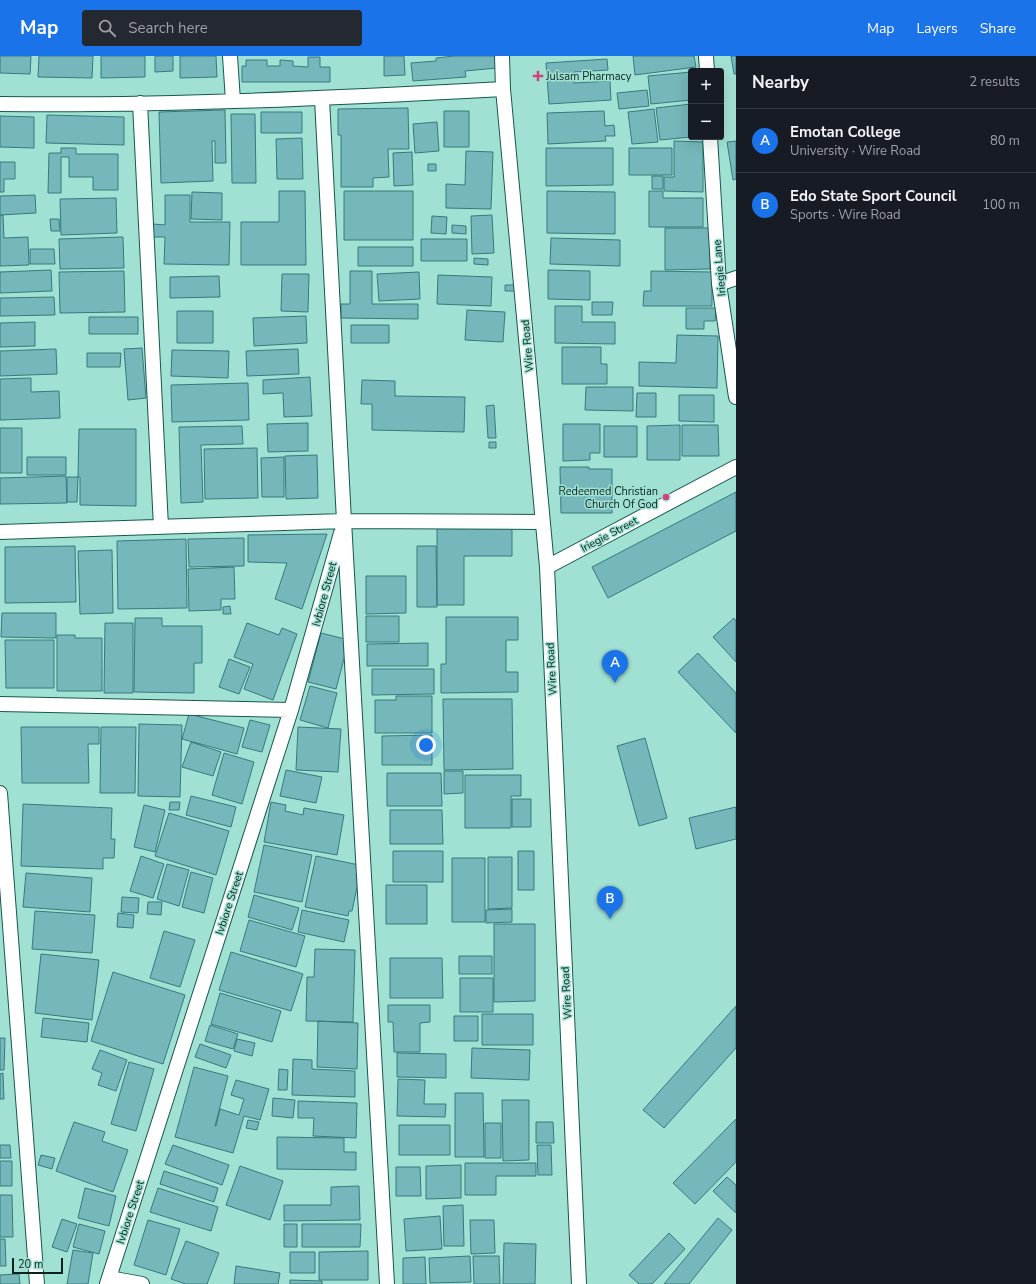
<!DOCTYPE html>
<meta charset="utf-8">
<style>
:root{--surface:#171b24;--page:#242831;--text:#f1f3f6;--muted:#9ea1a6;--line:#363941;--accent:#1a73e8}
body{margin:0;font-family:"Nunito Sans",sans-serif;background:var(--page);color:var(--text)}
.controls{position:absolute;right:12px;top:12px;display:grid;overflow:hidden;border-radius:4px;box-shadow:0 4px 16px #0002}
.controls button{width:36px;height:36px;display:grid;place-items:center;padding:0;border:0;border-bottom:1px solid var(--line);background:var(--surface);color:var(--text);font:20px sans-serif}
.scale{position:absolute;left:12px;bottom:10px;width:51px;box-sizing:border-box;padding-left:4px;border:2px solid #09241f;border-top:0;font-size:11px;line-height:14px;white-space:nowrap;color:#09241f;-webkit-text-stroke:3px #a1e1d3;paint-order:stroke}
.you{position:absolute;left:426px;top:689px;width:14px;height:14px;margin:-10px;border:3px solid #fff;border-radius:50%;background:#1a73e8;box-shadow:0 0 0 6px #1a73e833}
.badge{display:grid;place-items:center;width:26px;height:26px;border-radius:50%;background:var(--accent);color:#fff;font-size:13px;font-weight:700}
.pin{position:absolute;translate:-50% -33px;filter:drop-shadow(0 1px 2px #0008)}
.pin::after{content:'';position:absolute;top:21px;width:14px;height:12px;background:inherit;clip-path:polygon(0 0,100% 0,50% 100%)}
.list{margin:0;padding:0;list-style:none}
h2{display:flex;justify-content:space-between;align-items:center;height:52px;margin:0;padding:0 16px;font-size:17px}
h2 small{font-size:13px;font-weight:400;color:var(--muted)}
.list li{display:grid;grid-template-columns:26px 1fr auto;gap:12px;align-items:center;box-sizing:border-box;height:64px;padding:0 16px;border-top:1px solid var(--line)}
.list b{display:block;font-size:15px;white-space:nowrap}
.list p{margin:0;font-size:13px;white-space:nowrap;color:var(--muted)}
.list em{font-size:13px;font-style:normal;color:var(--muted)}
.icon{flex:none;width:22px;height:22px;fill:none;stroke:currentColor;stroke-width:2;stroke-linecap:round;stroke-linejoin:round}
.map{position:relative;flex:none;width:736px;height:1228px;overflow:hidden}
header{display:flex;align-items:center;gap:24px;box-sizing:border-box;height:56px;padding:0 20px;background:var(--accent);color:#fff}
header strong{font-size:19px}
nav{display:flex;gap:22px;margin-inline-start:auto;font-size:14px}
.search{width:280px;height:36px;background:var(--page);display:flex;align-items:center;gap:10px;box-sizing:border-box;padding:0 14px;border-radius:4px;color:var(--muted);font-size:15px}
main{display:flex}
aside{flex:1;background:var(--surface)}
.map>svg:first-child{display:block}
</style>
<header>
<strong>Map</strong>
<div class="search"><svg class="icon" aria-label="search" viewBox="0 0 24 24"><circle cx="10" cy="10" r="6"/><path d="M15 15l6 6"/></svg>Search here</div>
<nav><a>Map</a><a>Layers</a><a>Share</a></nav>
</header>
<main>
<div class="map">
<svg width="736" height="1228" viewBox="0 0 736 1228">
<rect width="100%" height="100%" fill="#a1e1d3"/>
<path fill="#75b7ba" stroke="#377a7d" d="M0 0H31L30 18 0 17Z
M39 0H93L92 22 38 21Z
M101 0H145V21L101 22Z
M155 0H173V15L155 16Z
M180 0H216L217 21 180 22Z
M384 0H404L405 19 384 20Z
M454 0H496L497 12 465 15 466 21 413 25 411 7 436 5V2Z
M633 0H694L696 11 635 19Z
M731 0H736V18H734Z
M308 1H320V11H330V26H242V10H246V4H267V10H280V4L293 5V10L308 11Z
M607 3 608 14 574 16V27L610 25 611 44 549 48 546 7Z
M691 16V44L651 48 648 20Z
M647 34 649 50 619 53 617 37Z
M691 48V81L660 84 656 52Z
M408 52 409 93H388L389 121 373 122V131H341V79H338V53Z
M654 53 658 86 632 88 628 56Z
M225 54 226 107H215V85H212L213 125 161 127 159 56Z
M444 55H469V91H444Z
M604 55 605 70 614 69 615 80H605L606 85 548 88 547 57Z
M261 56H302V77H261Z
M231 58H255L256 127H232Z
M47 59 124 61V89L46 87Z
M0 60 34 61V92L0 91Z
M437 66 439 95 415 97 413 68Z
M302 82 303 123H277L276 83Z
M674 85 703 86V136L664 135V121H674Z
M736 85V123L733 124 727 86Z
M61 92H76V98H118V134H93V121H69V101H61V137H48L49 97H61Z
M546 92H613V129L546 130Z
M629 92H672V119H629Z
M466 95 493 96 491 153 446 152V128L465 129Z
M412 96 413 129 394 130 393 97Z
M0 106H15V123H4V136H0Z
M428 108H436V115H428Z
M652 120H663V133H652Z
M279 135H305L306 209H241V166H279Z
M344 135H413V184H344Z
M547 135 615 136V178L547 177Z
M649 135H663V142H703V171H649Z
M192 136 222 137V164L191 163Z
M35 139 36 157 0 159V140Z
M165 139H190V166H230L229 209 164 208 165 181H153V168L165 169Z
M116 142 117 177 61 179 60 143Z
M3 159 4 182 28 181 29 209 0 210V160Z
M492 159 494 197 472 198 471 160Z
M432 160 447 161 446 178 431 177Z
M50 163H59L60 175H51Z
M452 169 466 170V178L452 177Z
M665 172H710V213L665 214Z
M123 181 124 212 60 213 59 183Z
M551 182 620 184V210L550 208Z
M421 183H467V205H421Z
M358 191H413V210H358Z
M30 193H54L55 208H30Z
M474 202 488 203V209L474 208Z
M51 214 52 235 0 237V216Z
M548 214 590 215V244L548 243Z
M124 215 125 256 60 257 59 216Z
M350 215H372V248H418V263L341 262V248H350Z
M651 215 712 216V250H643L644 235H651Z
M419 216 420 243 379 245 377 218Z
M282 218H309L308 256 281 255Z
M438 219 492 221 491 250 437 248Z
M219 220 220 241 170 242V221Z
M505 229H517V235H505Z
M54 241 55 259 0 260V242Z
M592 246H613L612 259H592Z
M555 250H582V266H615V288L555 287Z
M686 252H716L715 265H704V273H686Z
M467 254 505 256 503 286 465 284Z
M177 255H213V287H177Z
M306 260 307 287 254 290 253 262Z
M89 261H138V278H89Z
M35 266V290L0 291V267Z
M351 269H389V287H351Z
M677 279 718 280 717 332 639 330V306L676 307Z
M562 291H601V308H607V328H562Z
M142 292 146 342 128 344 124 293Z
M56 293 57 318 0 320V295Z
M298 293 299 318 247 320 246 295Z
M172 294 229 295 228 322 171 320Z
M87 297H121L120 311H87Z
M310 321 312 360 284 361 283 337 263 338V324Z
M31 322V336L59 335 60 362 0 364V323Z
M362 324 395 325V340L465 341 464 376 372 374V348H361Z
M248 327 249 364 172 366 171 329Z
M586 331H633V355L585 354Z
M637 337H656V361H636Z
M679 339H714V366L679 365Z
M494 349 496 382H488L486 350Z
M308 367V395L268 396 267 368Z
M563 368H600V397H590V404L563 405Z
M680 369V404H647V370Z
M682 369H718L719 400H682Z
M242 370 243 388 201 389 203 446 181 447 179 371Z
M604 370H637V401H604Z
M0 372H22V417H0Z
M79 373H136V450L80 449V421H78Z
M489 386H496V392H489Z
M257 392 258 442 205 443 204 393Z
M317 399 318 442 286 443 285 400Z
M27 401H66V419H27Z
M284 401V441H262L261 402Z
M560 411H589V413H612V457H561Z
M66 420 67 447 0 448V422Z
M67 421H78L77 446H67Z
M736 436V475L608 542 592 511Z
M437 470H512V500H464V549H437Z
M327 478 302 553 275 543 287 507 248 506V479Z
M244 482V510L189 511 188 483Z
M186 483 187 552 118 553 117 485Z
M75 490 76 546 5 547V491Z
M417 490H436L437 551H417Z
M112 494 113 557 80 558 78 495Z
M234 511 235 543H221V554L189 555 188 513Z
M366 520H406V557L366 558Z
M230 550 231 558H223V551Z
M2 557H56V582L1 581Z
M366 560H399V586H366Z
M446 561H518V584H506V616H518V636L441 637V608H446Z
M135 562H162V570H202V607H194V637L134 636Z
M734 562 736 565V606L713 581Z
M105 567H133V637H104Z
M247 567 279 579 282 572 297 578 273 644 244 633 253 608 234 601Z
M321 577 349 584 336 633 308 626Z
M57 579H75V582H102V635H57Z
M5 584H54V632H6Z
M428 587V610H367V588Z
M698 597 736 637V677L678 616Z
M229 603 250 611 239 638 219 631Z
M372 613H434V638L372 639Z
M310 630 337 637 328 672 300 664Z
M396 640H432V677H375V644H396Z
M443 643H512L513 713 444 714Z
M189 658 244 672 237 698 182 683Z
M250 664 270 669 262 696 242 691Z
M139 668 182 669 180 741 138 740Z
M21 671H99V688H88L89 727H22Z
M101 671H136L135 737H100Z
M298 671 341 673 338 716 296 714Z
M432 679V709H382V680Z
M645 682 667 762 639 770 617 690Z
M191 686 221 696 213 720 182 711Z
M224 697 254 706 242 748 212 739Z
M286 714 322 721 316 747 280 740Z
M444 715H463V737L444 738Z
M387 717H441L442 750H387Z
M465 719H521V740H511V772H465Z
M191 740 236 751 231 771 186 759Z
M512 743H531V771H512Z
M170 746H180L179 754H169Z
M271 746 286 749 285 755 303 759 304 752 344 759 337 799 264 786Z
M23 748 112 752 111 783H115L114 802H103V813L21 810Z
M144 749 165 754 155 796 134 791Z
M736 751V783L696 793 689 762Z
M390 754H442L443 788H390Z
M169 757 229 775 216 819 155 800Z
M264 789 312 799 302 846 254 836Z
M393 795H443V826H393Z
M518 795H534V834H518Z
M141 800 164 808 153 842 130 835Z
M316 800 359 809 356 821 359 822 352 855H349L348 860 305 851Z
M488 801H512V852L488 853Z
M452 802H485V866H452Z
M167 808 189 814 179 850 157 843Z
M191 816 213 822 204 857 182 851Z
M26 817 92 822 90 856 23 851Z
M386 829H427V868H386Z
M254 839 299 852 292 874 248 861Z
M122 841 139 842 138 857 121 856Z
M148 846H162L161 859 147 858Z
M512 853V866L486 867V854Z
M302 854 349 864 344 886 298 876Z
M35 855 95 859 92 897 32 893Z
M118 857 134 859 133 872 117 871Z
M249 864 305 880 296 911 240 895Z
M494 868H535V945L494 946Z
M164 875 195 884 180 931 150 922Z
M315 893 355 894 353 966 306 965 307 921H314Z
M231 896 303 918 291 955 219 934Z
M41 898 99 904 92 964 35 957Z
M459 900H492V918H459Z
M390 902H442L443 942H390Z
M113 916 185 939 163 1008 91 985Z
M460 922H493V956H460Z
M220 937 281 955 272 986 211 968Z
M388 949H430V966L420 967V996H394L393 966H388Z
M736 950V992L664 1072 643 1054Z
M482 958H533V989H482Z
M454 960H478V985H454Z
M43 962 89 967 87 986 41 981Z
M318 965 358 967 357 1013 317 1011Z
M210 969 238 978 233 993 205 985Z
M0 982H5L4 1014H0Z
M237 983 255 987 252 1000 234 995Z
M200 988 231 999 226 1012 195 1001Z
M472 992 530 994 529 1024 471 1022Z
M100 994 127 1004 116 1035 98 1029 102 1017 92 1013Z
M397 997 446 998V1022L397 1021Z
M293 1003 312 1004V1013L355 1015V1041L292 1039Z
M129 1006 154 1013 136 1075 111 1068Z
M194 1011 228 1020 215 1070H216L220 1053 239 1059 244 1043 231 1039 236 1024 269 1033 260 1064 244 1060 233 1097 175 1081Z
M279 1013 288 1014 287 1034H278Z
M3 1017 4 1043H0V1018Z
M398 1023 425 1024 424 1048H446L445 1061 397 1060Z
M455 1037H483L484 1101H455Z
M273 1042 295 1044 293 1062 272 1060Z
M502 1044H529V1104L503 1105Z
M298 1045 357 1047 356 1082 313 1080 314 1062H298Z
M736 1063V1106L695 1148 673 1127Z
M248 1064 259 1066 257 1074 246 1072Z
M74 1066 105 1076 102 1085 128 1094 113 1136 56 1115Z
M536 1066H553L554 1087H536Z
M485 1067H501V1102H485Z
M399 1069H450V1099H399Z
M277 1081 344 1082V1096H356V1114L277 1113Z
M0 1089H10L11 1102H0Z
M173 1089 229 1109 222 1129 165 1108Z
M537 1089H551L552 1119H538Z
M41 1099 55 1102 52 1113 38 1109Z
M0 1105H12V1130H0Z
M465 1107H536V1120H496V1139H465Z
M461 1109V1142L426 1143V1110Z
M240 1110 283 1125 270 1164 226 1149Z
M396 1111H420L421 1140H396Z
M164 1115 218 1132 214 1146 160 1128Z
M727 1121 736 1129V1157L713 1135Z
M359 1130 360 1164 284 1165V1149H331V1131Z
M85 1132 116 1140 109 1170 78 1162Z
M158 1132 218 1151 211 1175 150 1156Z
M0 1139H12L13 1181H0Z
M463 1149 464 1190H444L443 1150Z
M440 1160 442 1193 406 1195 404 1163Z
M718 1162 732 1174 689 1228H664Z
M62 1163 77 1168 67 1196 52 1191Z
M148 1164 180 1173 166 1219 134 1209Z
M470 1164H494L495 1197 471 1198Z
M79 1168 105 1175 99 1198 73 1191Z
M284 1168H297V1191H284Z
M302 1168H361L360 1191H302Z
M669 1177 685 1193 652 1228H639L629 1219Z
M0 1183H5L6 1210H0Z
M186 1185 219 1197 207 1228H186L171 1223Z
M504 1187 536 1188 535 1228H503Z
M73 1194 93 1197 88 1228H67Z
M368 1195V1224H319V1196Z
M290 1196H315V1217H290Z
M470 1200 471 1226 430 1227 429 1202Z
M473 1200H499L500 1228H474Z
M425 1201 426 1228H403V1202Z
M236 1210 280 1217 278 1228H234Z
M19 1218 20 1228H0V1219Z
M290 1224 322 1225V1228H290Z"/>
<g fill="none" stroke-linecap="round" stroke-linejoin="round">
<g stroke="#15584d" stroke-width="16">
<path id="minor" d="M230 0 233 45
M502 0 503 33 547 511 579 1228
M706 0 707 15
M322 43 344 465 387 1228
M140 47 161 471
M0 48C168 50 336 42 503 33
M710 81 719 228 736 341
M719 228 736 222
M0 476 344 465 542 466
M547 511 736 411
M0 648 291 654
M0 737 37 1228
M109 1222 142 1228
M107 1228 291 654 341 477"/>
</g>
<use href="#minor" stroke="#fff" stroke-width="14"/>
</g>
<g fill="#cd437c" stroke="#a1e1d3" stroke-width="1.5">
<path d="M536 14h4v4h4v4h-4v4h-4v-4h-4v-4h4z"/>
<circle cx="666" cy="441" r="4"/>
</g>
<g text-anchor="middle" stroke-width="3" stroke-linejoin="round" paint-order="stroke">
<g font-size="11" fill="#09241f" stroke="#a1e1d3" text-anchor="start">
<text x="546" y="24">Julsam Pharmacy</text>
<text x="658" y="439" text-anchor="end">Redeemed Christian<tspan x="658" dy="13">Church Of God</tspan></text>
</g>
<g font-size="11" fill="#09241f" stroke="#a1e1d3">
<text transform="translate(719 212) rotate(-95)" y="4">Iriegie Lane</text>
<text transform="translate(527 290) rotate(-95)" y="4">Wire Road</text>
<text transform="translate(609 478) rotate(-28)" y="4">Iriegie Street</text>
<text transform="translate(324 538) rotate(-75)" y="4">Ivbiore Street</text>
<text transform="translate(551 613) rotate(-93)" y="4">Wire Road</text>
<text transform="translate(229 847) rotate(-72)" y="4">Ivbiore Street</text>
<text transform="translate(566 937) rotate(-93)" y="4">Wire Road</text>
<text transform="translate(130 1156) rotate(-72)" y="4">Ivbiore Street</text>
</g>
</g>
</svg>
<div class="controls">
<button>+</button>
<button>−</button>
</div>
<div class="scale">20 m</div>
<div class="you"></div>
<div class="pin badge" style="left:615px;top:627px">A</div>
<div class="pin badge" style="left:610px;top:863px">B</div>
</div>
<aside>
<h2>Nearby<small>2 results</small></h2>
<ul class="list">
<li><span class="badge">A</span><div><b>Emotan College</b><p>University · Wire Road</p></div><em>80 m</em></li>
<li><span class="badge">B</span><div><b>Edo State Sport Council</b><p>Sports · Wire Road</p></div><em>100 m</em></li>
</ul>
</aside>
</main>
